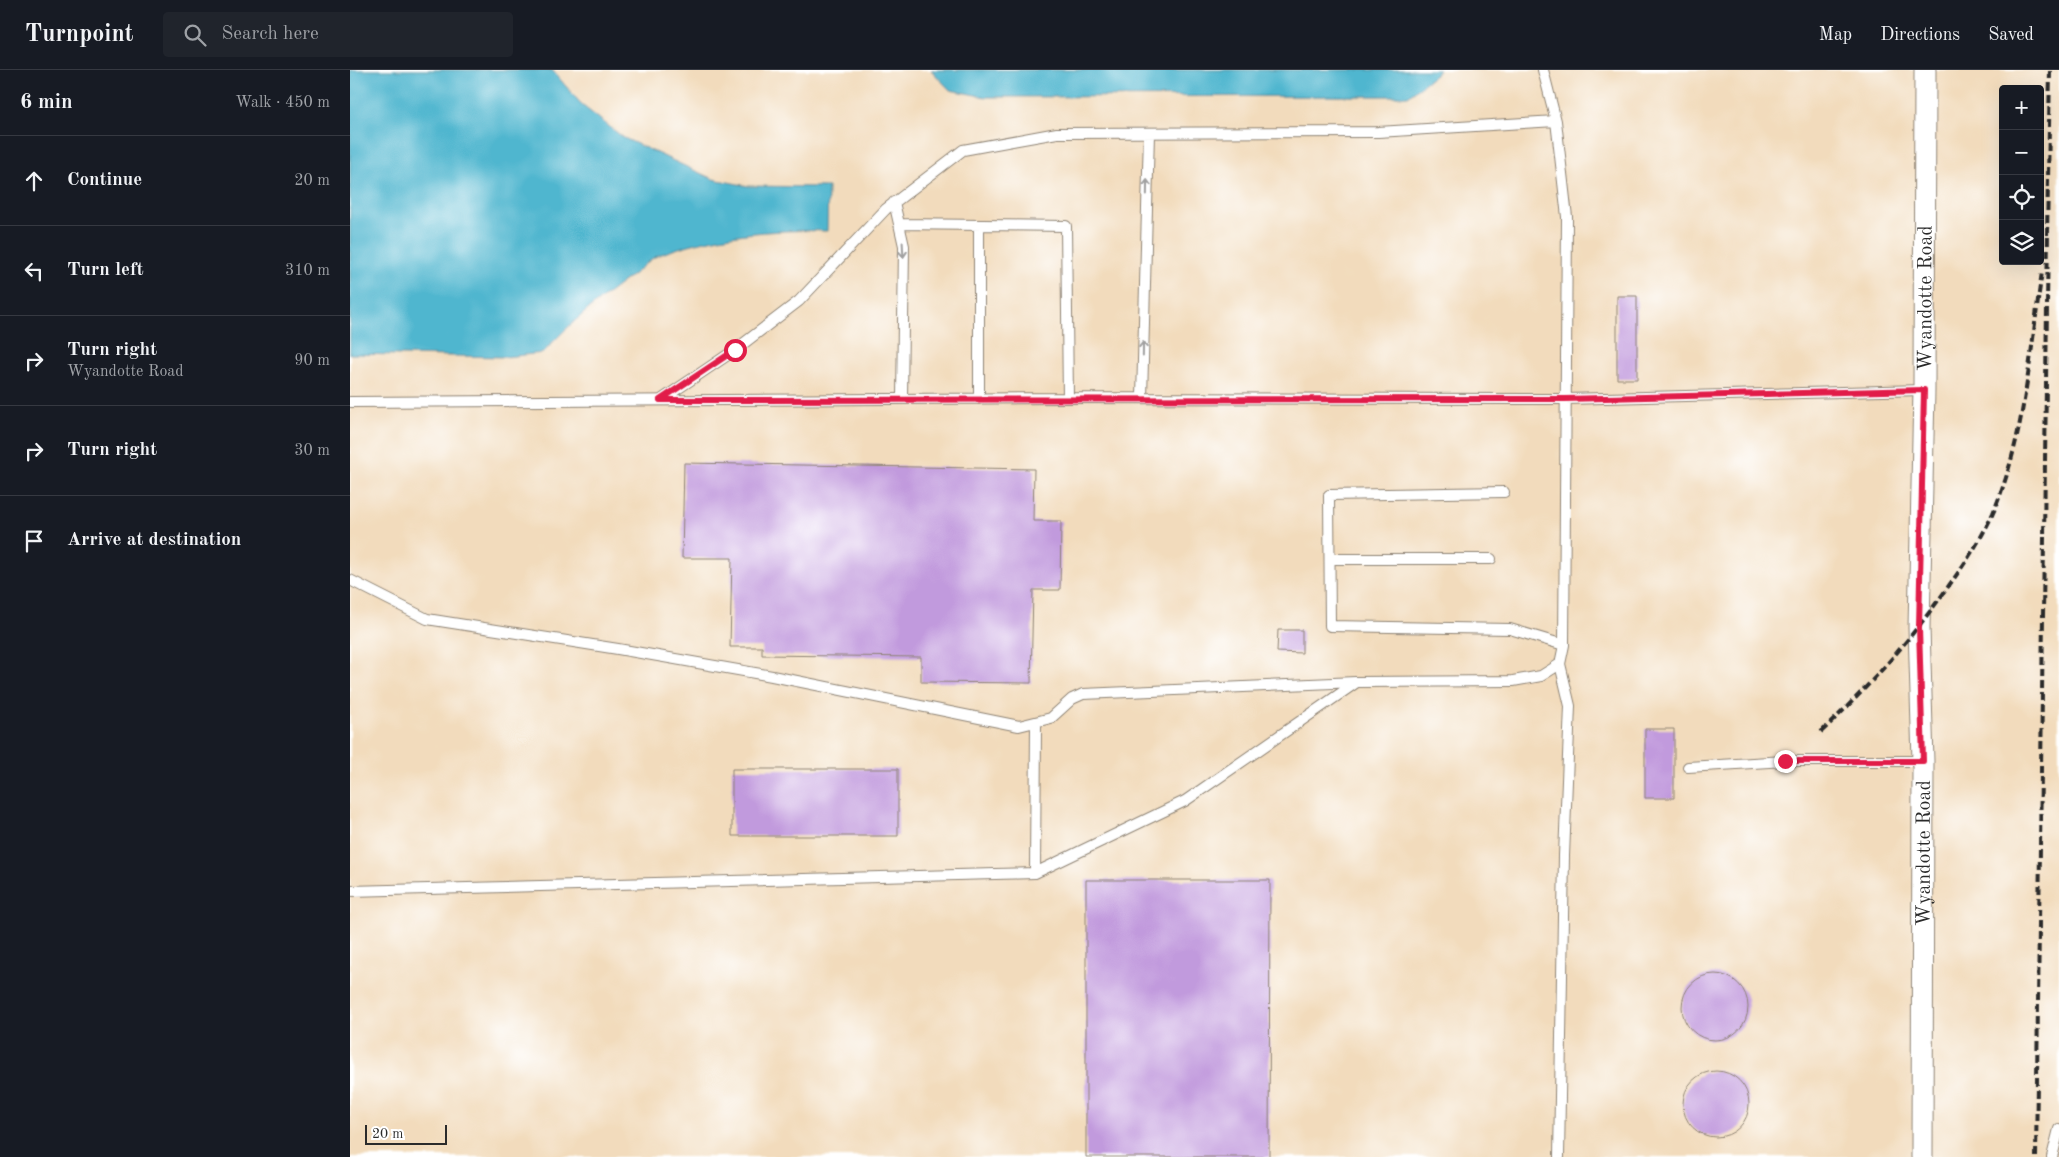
<!DOCTYPE html>
<meta charset="utf-8">
<style>
:root{--surface:#171b24;--page:#20242c;--text:#f1f3f6;--muted:#9ea1a6;--line:#363941}
body{margin:0;font-family:"Old Standard TT",serif;background:var(--page);color:var(--text)}
.controls{position:absolute;right:15px;top:15px;display:grid;overflow:hidden;border-radius:5px;box-shadow:0 5px 20px #0002}
.controls button{width:45px;height:45px;display:grid;place-items:center;padding:0;border:0;border-bottom:1px solid var(--line);background:var(--surface);color:var(--text);font:25px sans-serif}
.scale{position:absolute;left:15px;bottom:12px;width:82px;box-sizing:border-box;padding-left:5px;border:2px solid #2b2b2b;border-top:0;font-size:14px;line-height:18px;white-space:nowrap;color:#2b2b2b;-webkit-text-stroke:4px #fff;paint-order:stroke}
.stop{position:absolute;width:15px;height:15px;margin:-11px;border:4px solid #e11d48;border-radius:50%;background:#fff}
.stop.end{background:#e11d48;border-color:#fff;box-shadow:0 1px 5px #0008}
.list{margin:0;padding:0;list-style:none}
h2{display:flex;justify-content:space-between;align-items:center;height:65px;margin:0;padding:0 20px;font-size:21px}
h2 small{font-size:16px;font-weight:400;color:var(--muted)}
.list li{display:grid;grid-template-columns:32px 1fr auto;gap:15px;align-items:center;box-sizing:border-box;height:90px;padding:0 20px;border-top:1px solid var(--line)}
.list b{display:block;font-size:19px;white-space:nowrap}
.list p{margin:0;font-size:16px;white-space:nowrap;color:var(--muted)}
.list em{font-size:16px;font-style:normal;color:var(--muted)}
.icon{flex:none;width:28px;height:28px;fill:none;stroke:currentColor;stroke-width:2;stroke-linecap:round;stroke-linejoin:round}
.map{position:relative;flex:none;width:1709px;height:1087px;overflow:hidden}
header{display:flex;align-items:center;gap:30px;box-sizing:border-box;height:70px;padding:0 25px;background:var(--surface);border-bottom:1px solid var(--line)}
header strong{font-size:24px}
nav{display:flex;gap:28px;margin-inline-start:auto;font-size:18px}
.search{width:350px;height:45px;background:var(--page);display:flex;align-items:center;gap:12px;box-sizing:border-box;padding:0 18px;border-radius:5px;color:var(--muted);font-size:19px}
main{display:flex}
aside{flex:1;background:var(--surface)}
.map>svg:first-child{display:block}
</style>
<header>
<strong>Turnpoint</strong>
<div class="search"><svg class="icon" aria-label="search" viewBox="0 0 24 24"><circle cx="10" cy="10" r="6"/><path d="M15 15l6 6"/></svg>Search here</div>
<nav><a>Map</a><a>Directions</a><a>Saved</a></nav>
</header>
<main>
<aside>
<h2>6 min<small>Walk · 450 m</small></h2>
<ul class="list">
<li><svg class="icon" aria-label="ahead" viewBox="0 0 24 24"><path d="M12 20V5M6 11l6-6 6 6"/></svg><div><b>Continue</b></div><em>20 m</em></li>
<li><svg class="icon" aria-label="left" viewBox="0 0 24 24"><path d="M17 20v-9H6M10 6l-5 5 5 5"/></svg><div><b>Turn left</b></div><em>310 m</em></li>
<li><svg class="icon" aria-label="right" viewBox="0 0 24 24"><path d="M7 20v-9h11M14 6l5 5-5 5"/></svg><div><b>Turn right</b><p>Wyandotte Road</p></div><em>90 m</em></li>
<li><svg class="icon" aria-label="right" viewBox="0 0 24 24"><path d="M7 20v-9h11M14 6l5 5-5 5"/></svg><div><b>Turn right</b></div><em>30 m</em></li>
<li><svg class="icon" aria-label="arrive" viewBox="0 0 24 24"><path d="M6 21V4h12l-3 4 3 4H6"/></svg><div><b>Arrive at destination</b></div></li>
</ul>
</aside>
<div class="map">
<svg width="1709" height="1087" viewBox="0 0 1709 1087">
<rect width="100%" height="100%" fill="#fff"/>
<filter id="ink" filterUnits="userSpaceOnUse"><feTurbulence type="fractalNoise" baseFrequency=".02" numOctaves="2"/><feDisplacementMap in="SourceGraphic" scale="10" xChannelSelector="R" yChannelSelector="G"/><feConvolveMatrix kernelMatrix="1 2 1 2 8 2 1 2 1" color-interpolation-filters="sRGB"/></filter>
<filter id="wash" filterUnits="userSpaceOnUse"><feTurbulence type="fractalNoise" baseFrequency=".0096" numOctaves="4" result="noise"/><feDisplacementMap in="SourceGraphic" scale="20" xChannelSelector="R" yChannelSelector="G"/><feGaussianBlur stdDeviation="1.12" result="paint"/><feColorMatrix in="noise" values="0 0 0 0 0 0 0 0 0 0 0 0 0 0 0 0 0 1.4 0 .05"/><feComposite in="paint" operator="in"/></filter>
<g filter="url(#wash)">
<rect width="100%" height="100%" fill="#f2dbbc"/>
<path fill="#50b6cf" stroke="#3e707d" d="M0 0H202L233 36 274 68 363 109 398 116 478 117 477 161C421 159 363 164 309 185 301 188 292 197 285 203 253 227 220 252 193 283L155 287 0 284Z
M581 0H1089L1086 4 1058 26 636 27 600 20Z"/>
<g id="blocks">
<path fill="#c19add" d="M1267 226H1287V309H1267Z
M334 393 684 399 683 451H711L710 520H683L681 613 571 612V587L412 585V577H380L382 488H332Z
M928 560H952V583L927 582Z
M1295 659H1324V728H1295Z
M382 699H548V766H382Z
M736 810H920L919 1087H736Z
M1332 937a33 33 0 1 1 66 0a33 33 0 1 1-66 0Z
M1333 1034a33 33 0 1 1 66 0a33 33 0 1 1-66 0Z"/>
</g>
</g>
<g filter="url(#ink)">
<use href="#blocks" fill-opacity="0" stroke="#8e8374" stroke-width="1"/>
<g fill="none" stroke-linecap="round" stroke-linejoin="round">
<g stroke="#8e8374" stroke-width="12">
<path id="service" d="M544 132 554 176 552 329
M549 154 716 156 718 328
M629 155V329
M792 328 799 63
M311 330 385 280 449 231 536 139 613 80 707 63 1028 62 1206 51
M0 332 718 328 1215 329 1574 320
M1154 422 979 425 980 556 1160 559 1214 575
M980 489H1141
M0 510 77 549 268 579 422 606 669 656 701 648 722 629 733 624 1006 612
M1338 697 1435 691H1573
M685 803 835 731 1007 612 1163 611 1191 606 1210 594 1214 575 1217 147 1206 51 1193 0
M0 821 685 803 686 653
M1209 1087 1214 786 1220 636 1210 594
M1702 1087 1709 1059"/>
</g>
<g stroke="#8e8374" stroke-width="23">
<g id="minor">
<path id="s1" d="M1572 1087 1573 691 1569 558 1574 320 1575 0"/>
</g>
</g>
<use href="#service" stroke="#fff" stroke-width="10"/>
<use href="#minor" stroke="#fff" stroke-width="21"/>
<path stroke="#2b2b2b" stroke-width="4" stroke-dasharray="8 4" stroke-linecap="butt" d="M1697 165 1700 0
M1471 662C1519 617 1562 568 1600 514 1616 492 1632 468 1643 443 1675 368 1680 282 1692 202
M1686 1087 1698 159"/>
</g>
<defs><path id="oneway-shaft" d="M-6 0H5M1.5-3L5.5 0L1.5 3" fill="none" stroke-width="1.6" stroke-linecap="round" stroke-linejoin="round" transform="scale(1.25)"/></defs>
<g stroke="#a0a0a0">
<use href="#oneway-shaft" transform="translate(797 117) rotate(-89)"/>
<use href="#oneway-shaft" transform="translate(553 180) rotate(87)"/>
<use href="#oneway-shaft" transform="translate(793 279) rotate(-89)"/>
</g>
</g>
<g fill="none" stroke-linecap="round" stroke-linejoin="round" filter="url(#ink)">
<path stroke="#e11d48" stroke-width="6" d="M385 280 310 330 1215 329 1574 320 1569 558 1573 691H1435"/>
</g>
<g text-anchor="middle" stroke-width="4.5" stroke-linejoin="round" paint-order="stroke">
<g font-size="20" fill="#2b2b2b" stroke="#fff">
<text dy="7" stroke="none"><textPath href="#s1" startOffset="859">Wyandotte Road</textPath></text>
<text dy="7" stroke="none"><textPath href="#s1" startOffset="304">Wyandotte Road</textPath></text>
</g>
</g>
</svg>
<div class="controls">
<button>+</button>
<button>−</button>
<button><svg class="icon" aria-label="locate" viewBox="0 0 24 24"><circle cx="12" cy="12" r="6"/><path d="M12 2v4M12 18v4M2 12h4M18 12h4"/></svg></button>
<button><svg class="icon" aria-label="layers" viewBox="0 0 24 24"><path d="M12 4l9 5-9 5-9-5zM3 14l9 5 9-5"/></svg></button>
</div>
<div class="scale">20 m</div>
<div class="stop" style="left:385px;top:280px"></div>
<div class="stop end" style="left:1435px;top:691px"></div>
</div>
</main>
